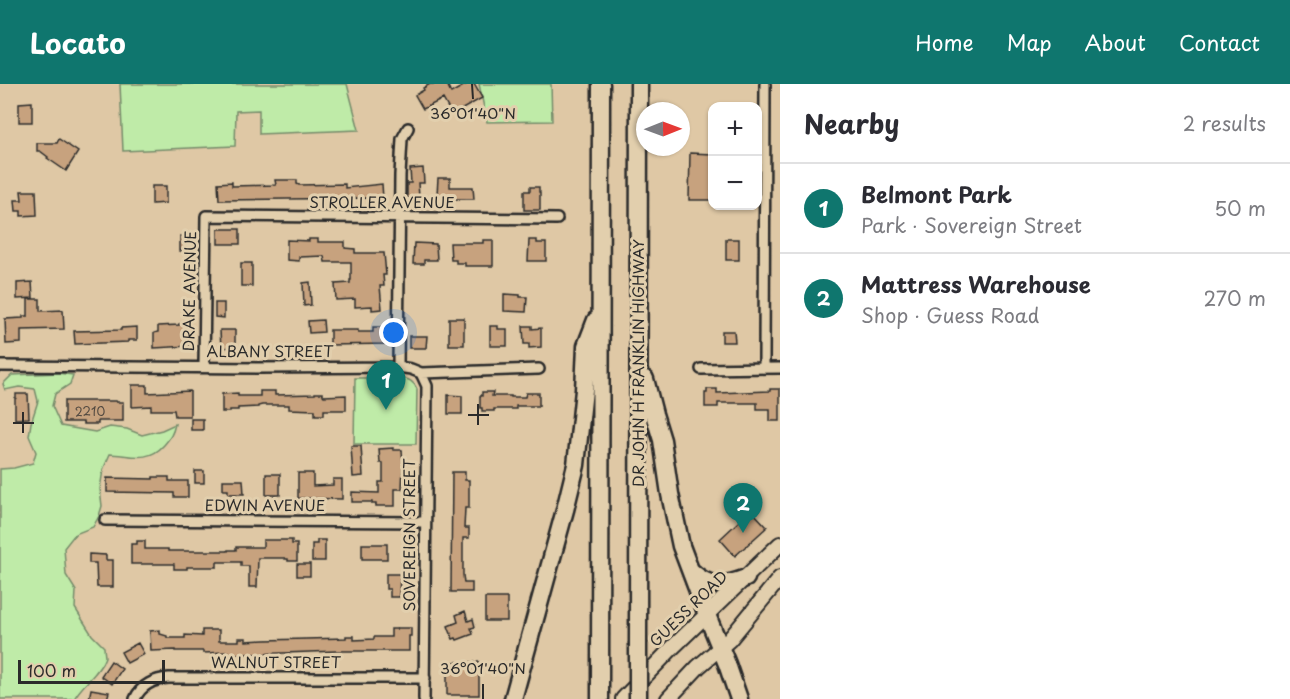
<!DOCTYPE html>
<meta charset="utf-8">
<style>
:root{--surface:#fff;--page:#f7f7f7;--text:#2b2b33;--muted:#7c7c81;--line:#e1e1e2;--accent:#0f766e}
body{margin:0;font-family:"Playpen Sans",sans-serif;background:var(--page);color:var(--text)}
.controls{position:absolute;right:18px;top:18px;display:grid;overflow:hidden;border-radius:12px;box-shadow:0 2px 4px #0004}
.controls button{width:54px;height:54px;display:grid;place-items:center;padding:0;border:0;border-bottom:2px solid var(--line);background:var(--surface);color:var(--text);font:30px sans-serif}
.compass{position:absolute;left:636px;top:18px;width:54px;height:54px;border-radius:50%;background:var(--surface);box-shadow:0 2px 4px #0004;rotate:89deg}
.scale{position:absolute;left:18px;bottom:15px;width:147px;box-sizing:border-box;padding-left:6px;border:3px solid #2b2b2b;border-top:0;font-size:16px;line-height:21px;white-space:nowrap;color:#2b2b2b;-webkit-text-stroke:4px #e2cfad;paint-order:stroke}
.you{position:absolute;left:394px;top:249px;width:21px;height:21px;margin:-15px;border:4px solid #fff;border-radius:50%;background:#1a73e8;box-shadow:0 0 0 9px #1a73e833}
.badge{display:grid;place-items:center;width:39px;height:39px;border-radius:50%;background:var(--accent);color:#fff;font-size:20px;font-weight:700}
.pin{position:absolute;translate:-50% -50px;filter:drop-shadow(0 2px 3px #0008)}
.pin::after{content:'';position:absolute;top:32px;width:21px;height:18px;background:inherit;clip-path:polygon(0 0,100% 0,50% 100%)}
.list{margin:0;padding:0;list-style:none}
h2{display:flex;justify-content:space-between;align-items:center;height:78px;margin:0;padding:0 24px;font-size:26px}
h2 small{font-size:20px;font-weight:400;color:var(--muted)}
.list li{display:grid;grid-template-columns:39px 1fr auto;gap:18px;align-items:center;box-sizing:border-box;height:90px;padding:0 24px;border-top:2px solid var(--line)}
.list b{display:block;font-size:22px;white-space:nowrap}
.list p{margin:0;font-size:20px;white-space:nowrap;color:var(--muted)}
.list em{font-size:20px;font-style:normal;color:var(--muted)}
.map{position:relative;flex:none;width:780px;height:615px;overflow:hidden}
header{display:flex;align-items:center;gap:36px;box-sizing:border-box;height:84px;padding:0 30px;background:var(--accent);color:#fff}
header strong{font-size:28px}
nav{display:flex;gap:33px;margin-inline-start:auto;font-size:21px}
main{display:flex}
aside{flex:1;background:var(--surface)}
.map>svg:first-child{display:block}
</style>
<header>
<strong>Locato</strong>
<nav><a>Home</a><a>Map</a><a>About</a><a>Contact</a></nav>
</header>
<main>
<div class="map">
<svg width="780" height="615" viewBox="0 0 780 615">
<rect width="100%" height="100%" fill="#dfc8a5"/>
<filter id="ink" filterUnits="userSpaceOnUse"><feTurbulence type="fractalNoise" baseFrequency=".0167" numOctaves="2"/><feDisplacementMap in="SourceGraphic" scale="12" xChannelSelector="R" yChannelSelector="G"/><feConvolveMatrix kernelMatrix="1 2 1 2 8 2 1 2 1" color-interpolation-filters="sRGB"/></filter>
<g filter="url(#ink)">
<path fill="#bfeba8" stroke="#758b6a" stroke-width="1.5" d="M120 0H347L359 46 259 50V26L236 27 235 62 123 67Z
M479 0H551L552 37 487 38Z
M58 289 73 291 70 300 55 310 52 322 61 342 95 348 110 343 127 345 142 351 162 346 175 340C173 350 170 354 164 361 148 379 131 371 110 370L103 386 100 405 102 422 99 432 93 443 75 450 64 464 66 491 76 507 75 524 92 551 104 563C104 565 105 572 105 573 100 589 81 601 74 615H0V385L14 384 33 379 36 368 29 352 31 339 38 317 35 305 19 303 5 306 3 300 12 291Z
M355 294H401C409 295 413 297 417 305L416 360H354Z"/>
<path fill="#c7a27e" stroke="#2b2b2b" stroke-width="1.5" d="M430 0H447L451 9 467 0H474L482 14 452 31 443 15 423 25 415 11 424 6 423 4Z
M32 18V38H19V19Z
M59 55 78 68 66 87 47 74 48 73 40 67H37V59H57Z
M690 69 712 70V116H689Z
M423 84 424 99H418L419 113 407 114V99H411L410 85Z
M438 94H450V103H473L474 115H441V111H437Z
M275 96H297V100L299 101 345 100V104L382 100 383 115H380L381 117 369 118 367 114 219 116 218 99 232 98V102L276 101Z
M152 102H166V119L152 120Z
M530 103H539V108H540V126H524V107H530Z
M21 107H36L37 131 21 132V127H16L15 116H22Z
M218 145H240V160H218Z
M184 149H192V167H180V152H184Z
M309 155H318V158H345V164L355 165V169H384L386 191H383L384 202H380L382 225 372 226V222L355 223V215L336 216 335 200 350 199V196H351V178H325L324 172 299 173V177L287 176V156L309 157Z
M726 155H739V176H726Z
M483 156H493V182H465V179H456V176H451L450 159H483Z
M529 156H537V159H546V177H528Z
M414 159 436 160 437 176H424V180H413Z
M241 179H252V202H241Z
M32 198 33 214 17 215V199Z
M310 198 311 221 304 222 303 199Z
M504 210 520 211V213H527L526 228 504 227Z
M28 215H40V227L63 226 64 245 21 246V259L6 260 5 235 23 234V232H28Z
M215 219H224V234L215 233Z
M449 234H464V261H449Z
M323 236 324 248 309 249 308 237Z
M179 240H190L192 260 189 261V262L154 264V249L158 248V242L179 241Z
M490 242H498V245H507V262H490Z
M523 242H532V245L541 244V263L529 264V260H524Z
M137 243V256H128V258L75 260 74 247 121 246V244Z
M373 243H386V260L330 261V246H358V248H373Z
M220 246H235V263L221 264Z
M722 247H734L735 258H722Z
M409 252H427L426 264H409Z
M132 301H147V309L190 307V332H175L174 326H151V322L132 323Z
M707 305H717V309L770 307V305H780V337H770V325H757V319H718V323H705V309H707Z
M260 307H275V311L315 310V309H323V311L324 312 346 311V326H324V331H315V326L289 325V321H262L258 322V323L238 324V326H230V328H222V310L238 309V312H260Z
M482 308H493L492 312H511V313H525L526 309H539V322H516V325H494V327H482V324H480V312H482Z
M16 310H28L29 334 15 335V314H16Z
M448 311 462 312V330H448Z
M64 317H116V318H123V337H98V340H83V338H64Z
M191 335H203V346H191Z
M351 362H361L363 392 353 393Z
M393 364V366H402L403 380 402 405H395V422H376V420H372V418H352V408L379 409V398H383V379H380L379 365Z
M195 387H204V399H195Z
M452 388H465V396H469V424H465L464 444H469V454H463V491L464 499H472V508H451Z
M298 389H313V402L333 401V395H342V415L298 414Z
M266 390H280V411H266Z
M153 393H169V397H188V413H174V409L107 408V394L153 395Z
M223 396H243L244 410H228V406H223Z
M751 426 767 443 735 472 720 455Z
M263 456H292V460H297V477H288V475H285V474H258L257 503H249V482H241V478H217V483H187V485H174V480H131V460H137V457H145V465H168V467H228V466H236V463H263Z
M317 456H325V477H312V460H317Z
M362 460H387V475H362Z
M89 470 106 471V476H113V503H97L96 479H89Z
M297 480H310V492H297Z
M386 490H400L399 513H390V505H386Z
M485 514H507V537H485Z
M465 527 468 537 473 535 475 543 471 544 473 550 457 556 456 554 453 555 448 542 458 538 456 531Z
M397 544H411V552H409V567H337L256 570H229V568L203 569V567H175V566L151 567 150 547 160 546V550L167 552V554H185V551L202 552V546H219V557H239V554H246V557L265 556 346 554V552H354V556L374 555V553H391V545H397Z
M138 559 144 570 127 579 121 568Z
M111 577 122 585 112 600 101 592Z
M447 578H479V611H447Z
M91 605 109 608 107 615H89Z"/>
<g fill="none" stroke-linecap="round" stroke-linejoin="round">
<g stroke="#2b2b2b" stroke-width="14">
<path id="minor" d="M0 282 259 284 398 283 411 285 421 289 539 285
M204 283 206 132 557 135
M398 283 400 91 402 55 408 44
M764 284 765 0
M701 285 780 284
M421 289 427 302 424 615
M105 436 425 438
M135 615C141 601 155 595 169 594H425"/>
</g>
<g stroke="#2b2b2b" stroke-width="18">
<path id="secondary" d="M623 615 672 564 780 460
M668 615 698 583 729 556 780 494"/>
</g>
<g stroke="#2b2b2b" stroke-width="21">
<path id="motorway" d="M645 295 654 330 662 356 670 410 681 462 707 531 727 580 739 615
M690 486C709 504 722 503 746 494
M638 558 639 0
M513 615 565 426 576 381 584 306 586 262 596 236
M600 615 601 0"/>
</g>
<use href="#minor" stroke="#e2cfad" stroke-width="9"/>
<use href="#secondary" stroke="#e2cfad" stroke-width="14"/>
<use href="#motorway" stroke="#e2cfad" stroke-width="16"/>
<g stroke="#2b2b2b" stroke-width="21" stroke-linecap="butt">
<path id="motorway-bridge" d="M638 615V558"/>
</g>
<use href="#motorway-bridge" stroke="#e2cfad" stroke-width="16"/>
</g>
</g>
<path fill="none" stroke="#2b2b2b" stroke-width="2" d="M472 0 473 15M478 320V341M23 328V349M468 331H489M13 339H34M483 600V615"/>
<g text-anchor="middle" stroke-width="6" stroke-linejoin="round" paint-order="stroke">
<g font-size="12" fill="#524940">
<text x="90" y="332">2210</text>
</g>
<g font-size="15" fill="#2b2b2b" stroke="#e2cfad">
<text x="382" y="124">STROLLER AVENUE</text>
<text transform="translate(190 207) rotate(-89)" y="5">DRAKE AVENUE</text>
<text x="270" y="273">ALBANY STREET</text>
<text transform="translate(639 279) rotate(-90)" y="5">DR JOHN H FRANKLIN HIGHWAY</text>
<text x="265" y="427">EDWIN AVENUE</text>
<text transform="translate(410 451) rotate(-90)" y="5">SOVEREIGN STREET</text>
<text transform="translate(689 525) rotate(-44)" y="5">GUESS ROAD</text>
<text x="276" y="584">WALNUT STREET</text>
</g>
</g>
<g font-size="15" text-anchor="middle" fill="#2b2b2b" stroke="#e2cfad" stroke-width="6" stroke-linejoin="round" paint-order="stroke">
<text x="473" y="35">36°01'40"N</text>
<text x="483" y="590">36°01'40"N</text>
</g>
</svg>
<div class="controls">
<button>+</button>
<button>−</button>
</div>
<svg class="compass" viewBox="-18 -18 36 36"><path d="M0-13l5 13h-10z" fill="#e53935"/><path d="M0 13l5-13h-10z" fill="#7c7c81"/></svg>
<div class="scale">100 m</div>
<div class="you"></div>
<div class="pin badge" style="left:386px;top:326px">1</div>
<div class="pin badge" style="left:743px;top:449px">2</div>
</div>
<aside>
<h2>Nearby<small>2 results</small></h2>
<ul class="list">
<li><span class="badge">1</span><div><b>Belmont Park</b><p>Park · Sovereign Street</p></div><em>50 m</em></li>
<li><span class="badge">2</span><div><b>Mattress Warehouse</b><p>Shop · Guess Road</p></div><em>270 m</em></li>
</ul>
</aside>
</main>
